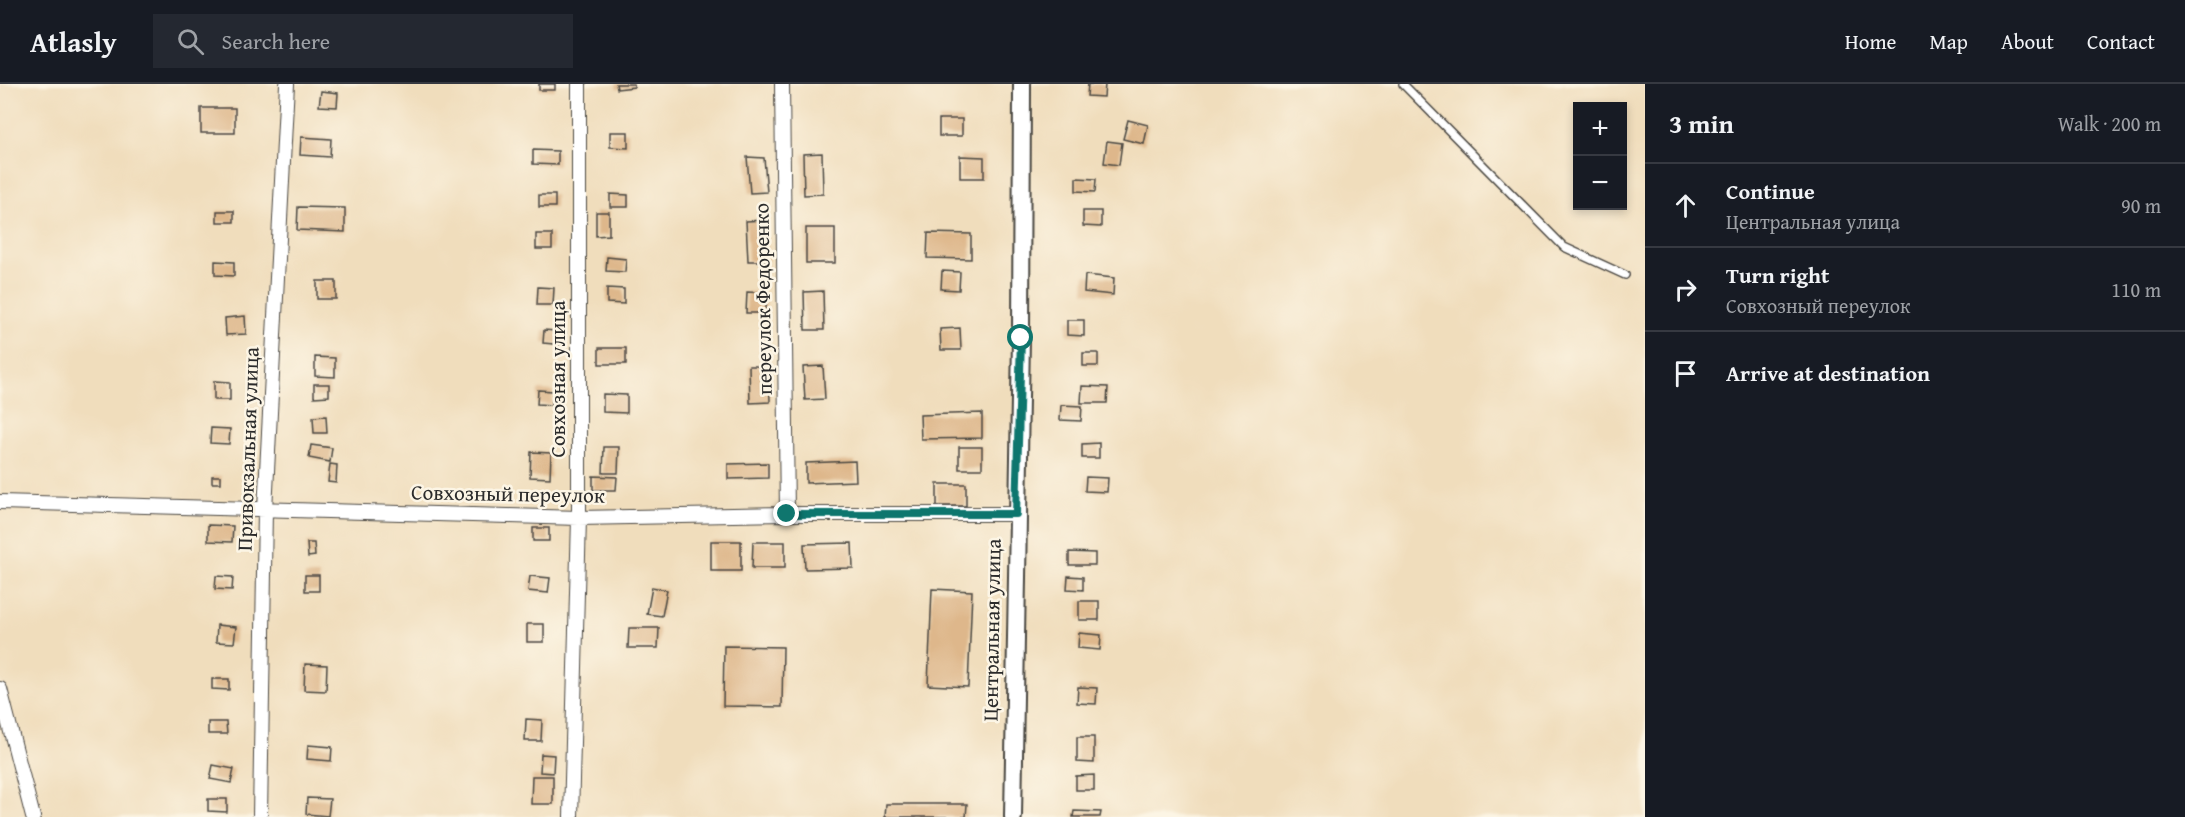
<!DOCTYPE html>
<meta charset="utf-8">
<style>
:root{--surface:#171b24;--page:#242831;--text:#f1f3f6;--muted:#9ea1a6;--line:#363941}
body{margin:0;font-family:"Gentium Book Plus",serif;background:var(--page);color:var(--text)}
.controls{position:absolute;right:18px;top:18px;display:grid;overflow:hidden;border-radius:0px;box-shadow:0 3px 9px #0003}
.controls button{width:54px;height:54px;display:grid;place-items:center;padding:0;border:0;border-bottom:2px solid var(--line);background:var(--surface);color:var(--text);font:30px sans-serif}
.stop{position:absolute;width:18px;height:18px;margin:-14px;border:4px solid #0f766e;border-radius:50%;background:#fff}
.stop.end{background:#0f766e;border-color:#fff;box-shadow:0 2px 6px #0008}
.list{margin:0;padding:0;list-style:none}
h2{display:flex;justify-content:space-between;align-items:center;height:78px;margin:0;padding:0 24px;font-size:26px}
h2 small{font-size:20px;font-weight:400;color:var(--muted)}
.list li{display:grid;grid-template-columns:39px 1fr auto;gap:18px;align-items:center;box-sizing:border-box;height:84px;padding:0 24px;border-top:2px solid var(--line)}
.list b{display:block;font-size:22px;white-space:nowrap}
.list p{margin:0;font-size:20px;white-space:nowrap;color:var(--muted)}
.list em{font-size:20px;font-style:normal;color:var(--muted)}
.icon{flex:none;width:33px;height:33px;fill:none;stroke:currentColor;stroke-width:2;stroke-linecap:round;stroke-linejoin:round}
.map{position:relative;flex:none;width:1645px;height:733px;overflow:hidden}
header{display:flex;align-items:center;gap:36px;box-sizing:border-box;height:84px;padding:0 30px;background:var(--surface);border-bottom:2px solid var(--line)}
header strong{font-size:28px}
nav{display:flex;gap:33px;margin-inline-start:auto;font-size:21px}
.search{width:420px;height:54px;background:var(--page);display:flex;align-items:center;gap:15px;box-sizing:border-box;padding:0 21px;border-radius:0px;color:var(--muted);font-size:22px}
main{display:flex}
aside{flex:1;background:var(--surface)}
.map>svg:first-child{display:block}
</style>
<header>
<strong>Atlasly</strong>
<div class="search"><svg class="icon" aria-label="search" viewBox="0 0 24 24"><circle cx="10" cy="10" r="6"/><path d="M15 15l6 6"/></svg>Search here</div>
<nav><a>Home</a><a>Map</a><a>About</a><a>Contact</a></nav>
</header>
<main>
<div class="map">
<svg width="1645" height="733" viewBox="0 0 1645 733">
<rect width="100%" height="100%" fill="#fcf5e5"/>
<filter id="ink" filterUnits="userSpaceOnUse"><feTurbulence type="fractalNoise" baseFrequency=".0167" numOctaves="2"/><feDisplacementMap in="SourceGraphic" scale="12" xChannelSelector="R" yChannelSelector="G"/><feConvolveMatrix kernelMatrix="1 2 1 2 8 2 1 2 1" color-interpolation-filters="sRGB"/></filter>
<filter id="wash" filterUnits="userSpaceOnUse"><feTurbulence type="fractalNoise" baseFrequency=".008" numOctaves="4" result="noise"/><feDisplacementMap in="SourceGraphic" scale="24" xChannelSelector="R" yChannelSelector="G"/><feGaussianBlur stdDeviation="1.35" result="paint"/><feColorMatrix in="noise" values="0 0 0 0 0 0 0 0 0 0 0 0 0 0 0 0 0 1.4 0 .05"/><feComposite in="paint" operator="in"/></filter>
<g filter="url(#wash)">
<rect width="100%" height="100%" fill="#f0ddbc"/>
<g id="blocks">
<path fill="#deb78b" d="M539 0H555V6H539Z
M616 0H634V3L617 5Z
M1088 0H1105L1104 13 1087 12Z
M321 7 338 9 337 23 319 22Z
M201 24H235V49H201Z
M939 35H962V52H939Z
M1128 36 1148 41 1144 60 1123 55Z
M610 48H628V64L610 63Z
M301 53 331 55 330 73 300 71Z
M1107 57 1122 59 1119 81 1104 79Z
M533 66 558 67V81L533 80Z
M822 69 823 110 804 111 803 70Z
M960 72 984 73V94H960Z
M747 73 764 74 767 108 750 109Z
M1076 94 1096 95 1095 108 1076 107Z
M610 110 628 111V123H610Z
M539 111H555V123H539Z
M298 123 345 124V148L297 146Z
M217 127H234V138H217Z
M1083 127H1101V143L1083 142Z
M596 128H609V151L596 152Z
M766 136 768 177H748L746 137Z
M806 144H835V179H806Z
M928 149 971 150V175L927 174Z
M536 150H552V165H536Z
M607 173 626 175 625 188 606 187Z
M215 177 234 178V192L215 191Z
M942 187 960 188 959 206 941 205Z
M1085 191 1114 194 1113 211 1084 208Z
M317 197H336V215H317Z
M538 203 554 204 553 221H537Z
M607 204 624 205V220L607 219Z
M823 207 824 246H805L804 208Z
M747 208 766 209V229H746Z
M245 232 246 250 226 251 225 234Z
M1067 236H1084V252L1067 251Z
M960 244 961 266H941L940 245Z
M544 246 566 248 565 261 543 259Z
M599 264H626V280H599Z
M1083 269H1098V282H1083Z
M315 273 335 274V293L315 292Z
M749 282H769L770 318 750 319Z
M823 282 825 315 805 316 803 283Z
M214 297 230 298V316H214Z
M314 300H329V312L314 313Z
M1082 302 1108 303 1107 319H1081Z
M538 306 553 307 552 321 537 320Z
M603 310 627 311V329L603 328Z
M1061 321 1082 322 1081 337 1060 336Z
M982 329V354L921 355 920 331Z
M326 332 327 349H314L313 333Z
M211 344 230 345 229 360 210 359Z
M1099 359V374H1082V360Z
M311 361 332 364 330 378 309 374Z
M604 363H619L618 389H603Z
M959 363H982V385H959Z
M531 368 551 369 550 394 530 393Z
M855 377 856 397 806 399V379Z
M768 379V394L728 395V380Z
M330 380 337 381 336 399 328 398Z
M212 392H221V399H212Z
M593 392 617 393 616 406H593Z
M1086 393 1108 394 1107 408 1085 407Z
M937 400H966V422H937Z
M208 441 233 442 232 458 208 457Z
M533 444H549V457H533Z
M711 457H741V487H711Z
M753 458H785V484H752Z
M307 459H314L315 472 308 473Z
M852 459 853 484 805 485 804 460Z
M1069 468 1095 469V481H1069Z
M305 491H319V507H305Z
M216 492 233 493 232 506 215 505Z
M530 492 550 494 548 509 528 507Z
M1068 492 1083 493V506L1067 505Z
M652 503 667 506 662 532 647 530Z
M932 505 972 507 968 603 928 601Z
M1079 517H1099V536H1079Z
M527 540H544V558H527Z
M217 541 236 543 234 559 216 558Z
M629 544H659L658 564H628Z
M1079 549 1101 551 1100 566 1078 564Z
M724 562 783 563 782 623 723 622Z
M305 580 327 581 326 607 304 606Z
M212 595H229V606L212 605Z
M1078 603 1097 604 1096 620 1077 619Z
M526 635 542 636 541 657H525Z
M208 638H226L227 650H208Z
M1077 653H1094V679L1077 678Z
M308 661 332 663 331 677 307 675Z
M541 670 554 671 553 689 540 688Z
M213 681 234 685 231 699 210 695Z
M1094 691V706H1076V692Z
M532 692H553V720H531Z
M307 714 330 715 328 732 306 730Z
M208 715H227V728L208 727Z
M886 720H967L966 733H885Z
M1074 727 1101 728 1100 733H1073Z"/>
</g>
</g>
<g filter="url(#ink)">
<use href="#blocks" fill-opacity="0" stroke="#494641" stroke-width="1.5"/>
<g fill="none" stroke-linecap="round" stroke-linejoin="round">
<g stroke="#494641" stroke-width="10">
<path id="service" d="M1403 0 1564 163 1625 191"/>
</g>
<g stroke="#494641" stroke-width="16">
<path id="minor" d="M782 0 787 430
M0 418 579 434 787 430H1016
M0 605 33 733
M260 733 265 426 287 0
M571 733 579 434V0"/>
</g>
<g stroke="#494641" stroke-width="20">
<path id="tertiary" d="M1013 733 1021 254 1022 0"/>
</g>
<use href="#service" stroke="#fff" stroke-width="7"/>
<use href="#minor" stroke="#fff" stroke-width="14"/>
<use href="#tertiary" stroke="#fff" stroke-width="16"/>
</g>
</g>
<g fill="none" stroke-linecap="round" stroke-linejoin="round" filter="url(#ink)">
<path stroke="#0f766e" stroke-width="8" d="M787 430H1016L1021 254"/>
</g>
<g text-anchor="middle" stroke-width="5" stroke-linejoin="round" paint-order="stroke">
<g font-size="21" fill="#2b2b2b" stroke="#fcf5e5">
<text transform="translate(763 215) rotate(-91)" y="7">переулок Федоренко</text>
<text transform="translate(558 295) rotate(-90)" y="7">Совхозная улица</text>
<text transform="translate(248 365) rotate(-88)" y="7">Привокзальная улица</text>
<text transform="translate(508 410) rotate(1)" y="7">Совхозный переулок</text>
<text transform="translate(992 546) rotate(-89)" y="7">Центральная улица</text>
</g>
</g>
</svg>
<div class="controls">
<button>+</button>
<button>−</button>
</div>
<div class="stop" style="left:1021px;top:254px"></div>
<div class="stop end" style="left:787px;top:430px"></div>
</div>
<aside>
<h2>3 min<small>Walk · 200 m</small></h2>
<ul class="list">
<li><svg class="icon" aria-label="ahead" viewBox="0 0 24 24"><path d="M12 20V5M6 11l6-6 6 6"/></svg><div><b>Continue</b><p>Центральная улица</p></div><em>90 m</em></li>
<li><svg class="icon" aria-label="right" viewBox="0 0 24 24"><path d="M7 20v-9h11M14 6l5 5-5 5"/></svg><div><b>Turn right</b><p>Совхозный переулок</p></div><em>110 m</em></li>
<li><svg class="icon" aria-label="arrive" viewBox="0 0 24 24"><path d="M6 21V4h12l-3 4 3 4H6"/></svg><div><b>Arrive at destination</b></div></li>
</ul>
</aside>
</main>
